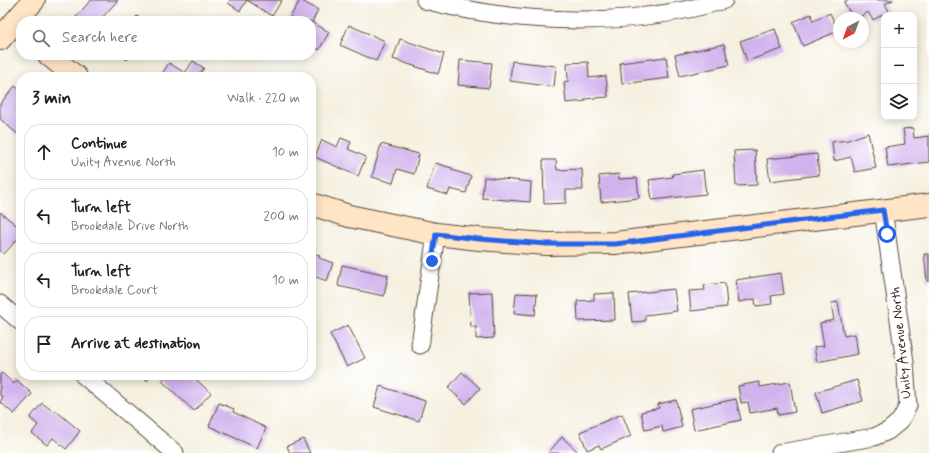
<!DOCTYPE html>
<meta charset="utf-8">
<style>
:root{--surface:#fff;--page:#f2f2f2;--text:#222;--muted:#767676;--line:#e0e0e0}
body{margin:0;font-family:Mynerve,sans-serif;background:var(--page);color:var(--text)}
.controls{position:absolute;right:12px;top:12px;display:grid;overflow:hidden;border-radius:8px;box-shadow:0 2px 10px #0003}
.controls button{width:36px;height:36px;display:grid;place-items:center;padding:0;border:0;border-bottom:1px solid var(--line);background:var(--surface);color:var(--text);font:20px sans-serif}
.compass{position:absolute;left:833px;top:12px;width:36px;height:36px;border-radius:50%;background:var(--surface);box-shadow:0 2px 10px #0003;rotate:221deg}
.stop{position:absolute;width:12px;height:12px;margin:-9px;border:3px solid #2563eb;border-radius:50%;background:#fff}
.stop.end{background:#2563eb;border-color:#fff;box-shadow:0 1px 4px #0008}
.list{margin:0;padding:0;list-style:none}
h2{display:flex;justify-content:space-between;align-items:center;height:52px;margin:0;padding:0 16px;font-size:17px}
h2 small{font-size:13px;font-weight:400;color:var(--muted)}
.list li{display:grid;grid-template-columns:26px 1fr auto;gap:12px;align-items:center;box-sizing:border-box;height:56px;margin:0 8px 8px;padding:0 8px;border:1px solid var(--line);border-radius:16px}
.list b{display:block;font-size:15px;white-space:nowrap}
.list p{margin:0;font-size:13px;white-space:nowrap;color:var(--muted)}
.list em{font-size:13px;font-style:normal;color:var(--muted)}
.icon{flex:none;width:22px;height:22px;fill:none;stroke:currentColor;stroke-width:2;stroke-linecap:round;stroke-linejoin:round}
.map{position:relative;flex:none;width:929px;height:453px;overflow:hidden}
.search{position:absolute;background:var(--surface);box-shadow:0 2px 10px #0003;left:16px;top:16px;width:300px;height:44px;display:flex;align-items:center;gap:10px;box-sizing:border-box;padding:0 14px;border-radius:16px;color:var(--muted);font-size:15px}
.panel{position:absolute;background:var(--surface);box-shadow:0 2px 10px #0003;left:16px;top:72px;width:300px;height:308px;border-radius:16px}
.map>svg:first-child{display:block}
</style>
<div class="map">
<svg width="929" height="453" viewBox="0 0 929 453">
<rect width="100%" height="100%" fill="#fff"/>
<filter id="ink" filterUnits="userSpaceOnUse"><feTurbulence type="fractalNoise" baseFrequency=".025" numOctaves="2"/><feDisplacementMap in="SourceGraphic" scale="8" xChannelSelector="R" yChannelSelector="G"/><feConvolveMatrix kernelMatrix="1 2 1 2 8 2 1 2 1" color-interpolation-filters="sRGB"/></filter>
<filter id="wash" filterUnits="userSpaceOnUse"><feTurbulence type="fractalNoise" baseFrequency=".012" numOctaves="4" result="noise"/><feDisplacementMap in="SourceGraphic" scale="16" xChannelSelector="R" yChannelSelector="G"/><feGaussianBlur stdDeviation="0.9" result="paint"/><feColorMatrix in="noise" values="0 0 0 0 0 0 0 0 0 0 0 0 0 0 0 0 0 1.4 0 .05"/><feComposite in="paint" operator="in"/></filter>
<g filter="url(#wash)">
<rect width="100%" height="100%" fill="#f5f0df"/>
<g id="blocks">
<path fill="#d0b2ed" d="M91 0H118L99 21H78L75 18Z
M230 0H282L272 16 247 0 240 11 228 3Z
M300 0 318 10 312 22 329 32 319 50 311 45V21H288Z
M848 0H893L885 4 889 11 873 20 868 12 858 18H853L844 2Z
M830 13 838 31 803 46 793 22 811 14 813 21Z
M137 16 143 21H133Z
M349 25 385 41 376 61 340 45Z
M775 29 782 49 747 61 740 41Z
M400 39 444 54 438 74 393 59Z
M724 44 729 65 680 76 675 55Z
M121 55H131L127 60Z
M666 57 669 78 622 84 620 63Z
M460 60 492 63 489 88 458 85Z
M193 61 204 68 197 77H160L169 63 185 73Z
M512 61 556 66 554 87 510 81Z
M588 62 589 78 606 76 608 97 585 99 586 101 566 103 564 82 568 81 567 63Z
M15 86 21 91V137L0 119V104Z
M913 128 914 138 929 136V162L888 167 885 147 905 144 903 129Z
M868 133 876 168 855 172 851 157 834 161 832 142 848 140Z
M341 138 351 142 348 149 366 157 358 176 315 157 322 140 337 147Z
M381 144 419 154 414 174 397 169 393 183 372 177Z
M755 150 757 185 736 186 734 151Z
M817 154 819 175 770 181 767 159Z
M543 160H556L557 170 582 169 583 190H566V203L544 204Z
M435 163 452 168V170L471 176 466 193 450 189 448 195 427 189Z
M703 170 706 194 652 200 649 180 673 177 672 174Z
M619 174V179L637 178 639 198 601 202 599 176Z
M484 177 531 182 530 202 482 198Z
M0 212 21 229V235L4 254 0 251Z
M311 252 320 256 319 258 333 263 327 281 311 275Z
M924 254H929V281H927Z
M21 261V270L17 266Z
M342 265 388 275 384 296 338 286Z
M781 273 784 294 771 296 772 304 756 306 755 299 739 302 736 280Z
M725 283 727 307 691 311 689 291 705 290 704 285Z
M674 289 677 311 645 315V321L632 322 629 294Z
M492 292 494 338 476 339V327H471L469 293Z
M516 293 537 294 535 315 514 313Z
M614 293 615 320 578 321 577 301 594 300V294Z
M838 302 844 336 855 334 858 354 817 362 814 347 824 346 820 323 834 320 831 303Z
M348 325 365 358 347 367 330 334Z
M462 372 480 388 466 404 448 388Z
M2 373 14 384 17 380 32 394 14 414 0 402 3 397 0 395V375Z
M141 375H152L147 381Z
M167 375H191L211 393 194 411 162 381Z
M857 380 863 401 822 413 816 392Z
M759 382 760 387 790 382 795 412 778 415 777 408 750 413 748 402 741 403 738 386Z
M380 386 425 401 419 421 374 407Z
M736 399 741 420 694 430 690 409Z
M676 400 682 427 663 432 662 426 645 430 641 412 659 408 658 404Z
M42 403 53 411 55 410 80 431 66 449 53 438 47 445 32 433 38 425 30 418Z
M219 403 234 409 233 412 266 428 257 448 209 426Z
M622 414 631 436 601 449 599 445 587 450 580 432Z
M562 437 577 451 576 453H548Z
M303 439 310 453H290L287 446Z"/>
</g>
</g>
<g filter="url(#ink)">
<use href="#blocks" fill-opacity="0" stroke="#57483b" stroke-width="1"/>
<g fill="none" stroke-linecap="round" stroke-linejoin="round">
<g stroke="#57483b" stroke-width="19">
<path id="street" d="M425 0C518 25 632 28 724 0
M0 304 21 322
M420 345 436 234
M83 375 175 453
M780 453 874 437 888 431 900 421 908 406 905 362 883 210"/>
</g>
<g stroke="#57483b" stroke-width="24">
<path id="secondary" d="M0 39 34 0
M49 55 76 77
M311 204 349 216 436 234 479 239 547 244 615 243 929 205"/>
</g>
<use href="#street" stroke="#fff" stroke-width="17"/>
<use href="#secondary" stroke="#ffe4c6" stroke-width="22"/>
</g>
</g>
<g fill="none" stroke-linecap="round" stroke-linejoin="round" filter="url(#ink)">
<path stroke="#2563eb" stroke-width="5" d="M432 261 436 234 479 239 547 244H615L883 210 887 234"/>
</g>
<g text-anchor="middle" stroke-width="3.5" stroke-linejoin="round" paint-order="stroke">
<g font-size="14" fill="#3b2a1e" stroke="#fff">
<text transform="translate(900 343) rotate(-96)" y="5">Unity Avenue North</text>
</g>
</g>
</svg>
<div class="controls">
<button>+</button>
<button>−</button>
<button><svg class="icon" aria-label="layers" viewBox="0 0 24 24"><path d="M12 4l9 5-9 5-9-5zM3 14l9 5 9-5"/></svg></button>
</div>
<svg class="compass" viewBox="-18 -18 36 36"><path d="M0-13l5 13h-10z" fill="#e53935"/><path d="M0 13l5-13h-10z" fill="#767676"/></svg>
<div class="stop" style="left:887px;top:234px"></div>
<div class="stop end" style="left:432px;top:261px"></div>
<div class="search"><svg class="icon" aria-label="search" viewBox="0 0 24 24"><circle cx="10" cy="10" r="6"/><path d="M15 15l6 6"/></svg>Search here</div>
<section class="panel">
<h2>3 min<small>Walk · 220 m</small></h2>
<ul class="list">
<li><svg class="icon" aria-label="ahead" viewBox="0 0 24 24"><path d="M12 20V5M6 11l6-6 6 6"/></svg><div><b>Continue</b><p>Unity Avenue North</p></div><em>10 m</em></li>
<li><svg class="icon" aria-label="left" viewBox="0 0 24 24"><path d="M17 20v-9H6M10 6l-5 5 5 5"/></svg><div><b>Turn left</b><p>Brookdale Drive North</p></div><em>200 m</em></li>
<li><svg class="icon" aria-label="left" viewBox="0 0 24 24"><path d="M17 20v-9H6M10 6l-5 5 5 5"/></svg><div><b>Turn left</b><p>Brookdale Court</p></div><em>10 m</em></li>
<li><svg class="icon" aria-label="arrive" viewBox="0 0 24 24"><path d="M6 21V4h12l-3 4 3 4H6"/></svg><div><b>Arrive at destination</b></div></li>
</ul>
</section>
</div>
